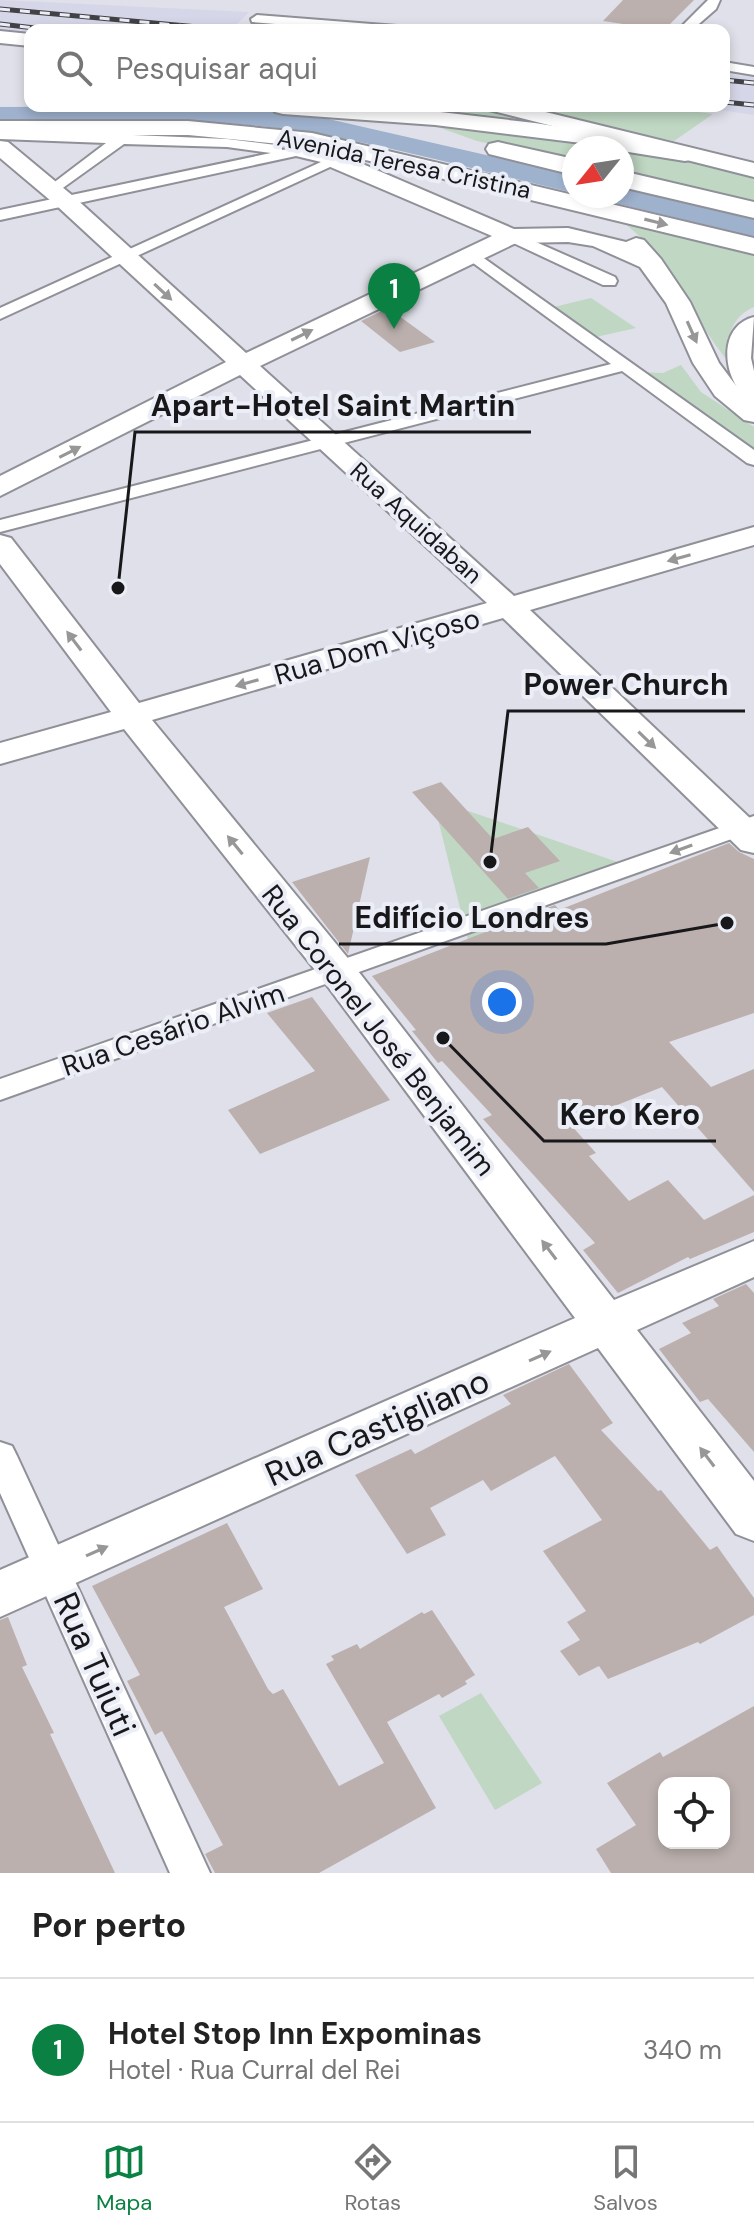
<!DOCTYPE html>
<html lang="pt">
<meta charset="utf-8">
<style>
:root{--surface:#fff;--page:#f6f6f6;--text:#222;--muted:#767676;--line:#e0e0e0;--accent:#0b8043}
body{margin:0;font-family:"DM Sans",sans-serif;background:var(--page);color:var(--text)}
.controls{position:absolute;right:24px;bottom:24px;display:grid;overflow:hidden;border-radius:16px;box-shadow:0 4px 12px #0003}
.controls button{width:72px;height:72px;display:grid;place-items:center;padding:0;border:0;border-bottom:2px solid var(--line);background:var(--surface);color:var(--text);font:40px sans-serif}
.compass{position:absolute;left:562px;top:136px;width:72px;height:72px;border-radius:50%;background:var(--surface);box-shadow:0 4px 12px #0003;rotate:240deg}
.you{position:absolute;left:502px;top:1002px;width:28px;height:28px;margin:-20px;border:6px solid #fff;border-radius:50%;background:#1a73e8;box-shadow:0 0 0 12px #1a73e833}
.badge{display:grid;place-items:center;width:52px;height:52px;border-radius:50%;background:var(--accent);color:#fff;font-size:26px;font-weight:700}
.pin{position:absolute;translate:-50% -66px;filter:drop-shadow(0 2px 4px #0008)}
.pin::after{content:'';position:absolute;top:42px;width:28px;height:24px;background:inherit;clip-path:polygon(0 0,100% 0,50% 100%)}
.list{margin:0;padding:0;list-style:none}
h2{display:flex;justify-content:space-between;align-items:center;height:104px;margin:0;padding:0 32px;font-size:34px}
h2 small{font-size:26px;font-weight:400;color:var(--muted)}
.list li{display:grid;grid-template-columns:52px 1fr auto;gap:24px;align-items:center;box-sizing:border-box;height:144px;padding:0 32px;border-top:2px solid var(--line)}
.list b{display:block;font-size:30px;white-space:nowrap}
.list p{margin:0;font-size:26px;white-space:nowrap;color:var(--muted)}
.list em{font-size:26px;font-style:normal;color:var(--muted)}
.icon{flex:none;width:44px;height:44px;fill:none;stroke:currentColor;stroke-width:2;stroke-linecap:round;stroke-linejoin:round}
.map{position:relative;flex:none;width:754px;height:1873px;overflow:hidden}
.search{position:absolute;background:var(--surface);box-shadow:0 4px 12px #0003;left:24px;right:24px;top:24px;height:88px;display:flex;align-items:center;gap:20px;box-sizing:border-box;padding:0 28px;border-radius:16px;color:var(--muted);font-size:30px}
.sheet{height:248px;background:var(--surface)}
nav{display:flex;justify-content:space-around;align-items:center;box-sizing:border-box;height:112px;border-top:2px solid var(--line);background:var(--surface);font-size:22px;color:var(--muted)}
nav a{display:grid;justify-items:center;gap:4px}
nav .on{color:var(--accent)}
.map>svg:first-child{display:block}
</style>
<div class="map">
<svg width="754" height="1873" viewBox="0 0 754 1873">
<rect width="100%" height="100%" fill="#dfe0e9"/>
<path fill="#d5d7e8" d="M0 0 249 12 237 24 292 30H30V35L0 32Z
M724 74 754 77V115L693 106H724Z"/>
<path fill="#bfd7c3" d="M399 106H471L556 126 400 108Z
M512 106 560 109 655 106 713 114 674 141Z
M421 121 448 122 682 156 754 176V202L622 172V148H574V162L477 141Z
M618 219 754 251V307C732 316 727 337 726 359 688 311 670 254 618 219Z
M591 298 636 328 596 337 554 307Z
M681 365 701 392 754 427V455L638 372 663 373Z
M433 799 647 872 554 903 468 940Z
M481 1693 542 1783 495 1810 439 1716Z"/>
<g fill="none" stroke-linecap="round" stroke-linejoin="round">
<path fill="#9eb1cd" fill-rule="evenodd" d="M200 106 311 115 574 175V193C487 173 400 148 312 133 210 115 103 124 0 125V107Z
M622 185 754 217V237L611 202 607 196H622Z"/>
</g>
<path fill="#bbb0ae" fill-rule="evenodd" d="M623 0H694L664 30 603 21Z
M388 308 435 342 400 352 361 321Z
M441 782 493 839 528 827 560 861 525 873 539 888 508 899 412 792Z
M729 843 739 852 754 859V1013L669 1042 711 1087 754 1069V1192L662 1087 570 1124 596 1153 589 1156 629 1201 668 1180 704 1220 754 1195V1232L690 1259 688 1257 618 1293 583 1250 595 1243 483 1119 492 1115 442 1061 438 1063 412 1031 416 1030 372 976 555 905 559 910Z
M370 857 348 954 292 882Z
M312 997 390 1100 260 1154 228 1110 315 1071 267 1013Z
M746 1284 754 1293V1452L708 1399 700 1402 659 1349 691 1333 682 1323 719 1306 713 1299Z
M569 1364 613 1423 601 1430 658 1491 661 1490 710 1550 717 1546 754 1598V1615L700 1644 698 1642 608 1679 599 1666 579 1676 560 1651 580 1640 567 1622 586 1611 543 1551 602 1520 555 1456 491 1491 483 1480 430 1508 446 1535 407 1554 355 1475 411 1449 415 1454 511 1404 503 1395Z
M227 1523 263 1589 224 1607 268 1689 273 1694 283 1689 339 1786 384 1763 326 1664 334 1660 331 1656 357 1644 360 1649 422 1612 424 1614 432 1610 475 1675 465 1681 467 1684 442 1698 439 1694 387 1722 436 1808 319 1873H215L205 1854 223 1845 162 1731 155 1735 127 1681 140 1675 92 1586Z
M8 1617 27 1665 22 1667 54 1733 50 1734 115 1873H0V1620Z
M754 1706V1873H611L596 1849 636 1825 607 1783 660 1752 663 1757ZM664 1783H724V1843H664Z"/>
<g fill="none" stroke-linecap="round" stroke-linejoin="round">
<g stroke="#8f9098" stroke-width="4">
<path id="lane" d="M273 106H282L278 108Z"/>
</g>
<g stroke="#8f9098" stroke-width="4">
<path id="street" d="M708 0H720L716 9 692 30H678Z
M257 15 397 26 403 30H348L252 22 251 19Z
M724 62 754 67V75L724 70Z
M0 131 117 135 126 131 133 135 227 139 276 145 281 146 282 150 296 148 341 158 343 161 0 319V308L321 162 296 156 0 220V210L271 153 227 147 124 144 53 195 45 190 48 187 106 143 0 139Z
M511 231 615 277 617 281 615 285H603L505 239V233Z
M471 249 754 450V465L747 463 622 371 0 532V520L611 364 465 257 463 254Z
M754 816V831L0 1100V1079Z
M0 1442 12 1446 17 1456 210 1873H170L0 1493Z"/>
</g>
<g stroke="#8f9098" stroke-width="4">
<path id="secondary" d="M0 31 30 34V46L0 43Z
M486 106H521L754 163V177L489 110Z
M0 141 8 142 73 196 246 353 492 236 328 166 325 161C331 152 340 145 350 143L361 149 351 159 514 229 568 228 626 242 636 238 644 240 661 259 690 302 719 363 737 387C722 364 722 325 754 317L751 358 754 371V422L744 420 715 396 693 363 666 303 640 267 593 246 568 242 516 243 260 366 514 596 754 527V545L530 610 754 822V853L741 850 503 618 152 720 351 962 614 1300 754 1241V1277L637 1330 754 1481V1541L736 1534 598 1348 0 1617V1570L575 1318 323 980 124 729 0 764V743L111 712 0 564V535L11 538 139 703 487 603 240 375 0 496V476L226 362 57 206 0 158Z"/>
</g>
<g stroke="#8f9098" stroke-width="4">
<path id="highway" d="M388 106 535 123 685 147 694 149 697 154 694 159 685 161 622 151V148L435 125 283 114 275 112 271 107Z
M0 121H188L312 133 754 238V254L312 147 188 135H0Z
M498 142 574 159V175L489 154 486 149 489 144Z
M622 171 754 202V218L622 187Z"/>
</g>
<use href="#lane" fill="#fff" fill-rule="evenodd"/>
<use href="#street" fill="#fff" fill-rule="evenodd"/>
<use href="#secondary" fill="#fff" fill-rule="evenodd"/>
<use href="#highway" fill="#fff" fill-rule="evenodd"/>
<g stroke="#424246" stroke-width="5">
<path id="rail" d="M0 9 231 30
M0 24 52 30
M724 80 754 83
M724 102 754 105"/>
</g>
<use href="#rail" stroke="#eceef7" stroke-width="3" stroke-dasharray="10" stroke-linecap="butt"/>
</g>
<defs><path id="oneway-solid" d="M-6-.8H1V-3.2L6.5 0L1 3.2V.8H-6Z" transform="scale(2)"/></defs>
<g fill="#979798">
<use href="#oneway-solid" transform="translate(656 222) rotate(14)"/>
<use href="#oneway-solid" transform="translate(163 292) rotate(43)"/>
<use href="#oneway-solid" transform="translate(692 332) rotate(66)"/>
<use href="#oneway-solid" transform="translate(302 335) rotate(-26)"/>
<use href="#oneway-solid" transform="translate(70 452) rotate(-27)"/>
<use href="#oneway-solid" transform="translate(679 558) rotate(164)"/>
<use href="#oneway-solid" transform="translate(74 641) rotate(-127)"/>
<use href="#oneway-solid" transform="translate(247 683) rotate(164)"/>
<use href="#oneway-solid" transform="translate(647 740) rotate(44)"/>
<use href="#oneway-solid" transform="translate(235 845) rotate(-129)"/>
<use href="#oneway-solid" transform="translate(681 849) rotate(160)"/>
<use href="#oneway-solid" transform="translate(549 1250) rotate(-127)"/>
<use href="#oneway-solid" transform="translate(540 1356) rotate(-24)"/>
<use href="#oneway-solid" transform="translate(707 1457) rotate(-127)"/>
<use href="#oneway-solid" transform="translate(97 1551) rotate(-24)"/>
</g>
<g text-anchor="middle" stroke-width="8" stroke-linejoin="round" paint-order="stroke">
<g font-size="24" fill="#18181b" stroke="#eceef7">
<text transform="translate(404 164) rotate(12)" y="8">Avenida Teresa Cristina</text>
<text transform="translate(416 523) rotate(42)" y="8">Rua Aquidaban</text>
</g>
<g font-size="28" fill="#18181b" stroke="#eceef7">
<text transform="translate(377 646) rotate(-16)" y="10">Rua Dom Viçoso</text>
<text transform="translate(173 1029) rotate(-19)" y="10">Rua Cesário Alvim</text>
<text transform="translate(379 1030) rotate(52)" y="10">Rua Coronel José Benjamim</text>
</g>
<g font-size="34" fill="#18181b" stroke="#eceef7">
<text transform="translate(377 1427) rotate(-24)" y="12">Rua Castigliano</text>
<text transform="translate(95 1664) rotate(66)" y="12">Rua Tuiuti</text>
</g>
</g>
<path fill="none" stroke="#18181b" stroke-width="3" d="M118 588L135 432H531M490 862L508 711H745M727 923L606 944H339M443 1038L544 1141H716"/>
<g fill="#18181b" stroke="#eceef7" stroke-width="3">
<circle cx="118" cy="588" r="8"/>
<circle cx="490" cy="862" r="8"/>
<circle cx="727" cy="923" r="8"/>
<circle cx="443" cy="1038" r="8"/>
</g>
<g font-size="30" text-anchor="middle" font-weight="bold" fill="#18181b" stroke="#eceef7" stroke-width="8" stroke-linejoin="round" paint-order="stroke">
<text x="333" y="416">Apart-Hotel Saint Martin</text>
<text x="626" y="695">Power Church</text>
<text x="472" y="928">Edifício Londres</text>
<text x="630" y="1125">Kero Kero</text>
</g>
</svg>
<div class="controls">
<button><svg class="icon" aria-label="locate" viewBox="0 0 24 24"><circle cx="12" cy="12" r="6"/><path d="M12 2v4M12 18v4M2 12h4M18 12h4"/></svg></button>
</div>
<svg class="compass" viewBox="-18 -18 36 36"><path d="M0-13l5 13h-10z" fill="#e53935"/><path d="M0 13l5-13h-10z" fill="#767676"/></svg>
<div class="you"></div>
<div class="pin badge" style="left:394px;top:329px">1</div>
<div class="search"><svg class="icon" aria-label="search" viewBox="0 0 24 24"><circle cx="10" cy="10" r="6"/><path d="M15 15l6 6"/></svg>Pesquisar aqui</div>
</div>
<section class="sheet">
<h2>Por perto<small></small></h2>
<ul class="list">
<li><span class="badge">1</span><div><b>Hotel Stop Inn Expominas</b><p>Hotel · Rua Curral del Rei</p></div><em>340 m</em></li>
</ul>
</section>
<nav>
<a class="on"><svg class="icon" aria-label="map" viewBox="0 0 24 24"><path d="M3 6l6-2 6 2 6-2v14l-6 2-6-2-6 2zM9 4v14M15 6v14"/></svg>Mapa</a>
<a><svg class="icon" aria-label="directions" viewBox="0 0 24 24"><path d="M12 3l9 9-9 9-9-9zM9 14v-3h6M13 9l2 2-2 2"/></svg>Rotas</a>
<a><svg class="icon" aria-label="saved" viewBox="0 0 24 24"><path d="M7 4h10v16l-5-4-5 4z"/></svg>Salvos</a>
</nav>
